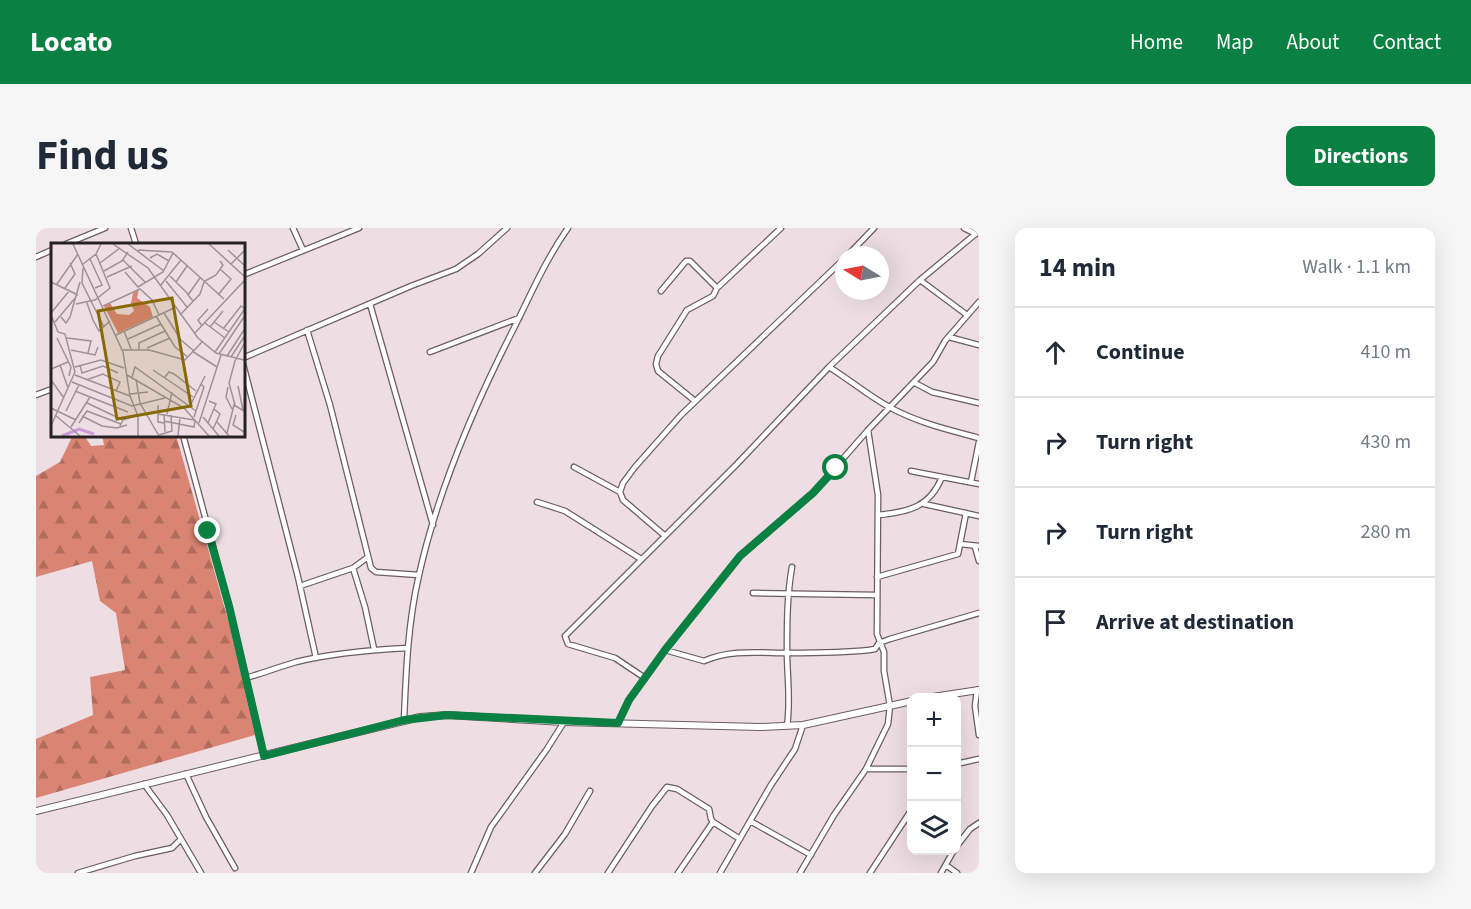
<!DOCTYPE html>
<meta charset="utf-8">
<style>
:root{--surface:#fff;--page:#f6f6f7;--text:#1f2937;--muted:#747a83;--line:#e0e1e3;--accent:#0b8043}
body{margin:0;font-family:"Source Sans 3",sans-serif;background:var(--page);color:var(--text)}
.controls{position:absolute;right:18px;bottom:18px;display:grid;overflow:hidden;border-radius:12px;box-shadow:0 6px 24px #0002}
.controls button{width:54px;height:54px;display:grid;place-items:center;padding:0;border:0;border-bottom:2px solid var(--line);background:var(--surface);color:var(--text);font:30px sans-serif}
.compass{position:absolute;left:799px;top:18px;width:54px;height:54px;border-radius:50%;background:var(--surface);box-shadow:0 6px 24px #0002;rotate:280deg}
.stop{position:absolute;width:18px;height:18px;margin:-14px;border:4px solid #0b8043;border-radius:50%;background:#fff}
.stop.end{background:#0b8043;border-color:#fff;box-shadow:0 2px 6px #0008}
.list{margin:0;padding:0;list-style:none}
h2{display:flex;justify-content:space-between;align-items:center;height:78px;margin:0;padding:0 24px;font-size:26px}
h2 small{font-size:20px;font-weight:400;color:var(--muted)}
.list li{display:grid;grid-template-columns:39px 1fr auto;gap:18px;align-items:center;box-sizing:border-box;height:90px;padding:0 24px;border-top:2px solid var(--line)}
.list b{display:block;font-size:22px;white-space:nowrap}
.list em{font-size:20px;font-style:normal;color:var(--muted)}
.icon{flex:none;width:33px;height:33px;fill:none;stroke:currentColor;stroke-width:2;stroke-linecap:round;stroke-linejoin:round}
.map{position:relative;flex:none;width:943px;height:645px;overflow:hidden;border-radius:12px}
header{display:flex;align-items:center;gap:36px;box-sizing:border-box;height:84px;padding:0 30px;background:var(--accent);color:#fff}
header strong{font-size:28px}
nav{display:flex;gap:33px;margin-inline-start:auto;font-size:21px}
.intro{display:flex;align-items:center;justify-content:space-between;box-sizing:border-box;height:144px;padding:0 36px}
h1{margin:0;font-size:42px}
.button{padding:15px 27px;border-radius:12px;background:var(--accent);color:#fff;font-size:21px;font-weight:700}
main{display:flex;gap:36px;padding:0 36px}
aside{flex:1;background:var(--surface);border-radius:12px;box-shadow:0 6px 24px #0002}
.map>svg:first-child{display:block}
</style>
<header>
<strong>Locato</strong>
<nav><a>Home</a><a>Map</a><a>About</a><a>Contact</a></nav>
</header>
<div class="intro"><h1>Find us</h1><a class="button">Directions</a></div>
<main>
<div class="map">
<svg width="943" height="645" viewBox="0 0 943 645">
<defs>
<pattern id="forest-firs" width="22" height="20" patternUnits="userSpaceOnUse" patternTransform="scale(1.5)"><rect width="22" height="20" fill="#da8573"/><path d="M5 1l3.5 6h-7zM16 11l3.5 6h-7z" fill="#b16c5e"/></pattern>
</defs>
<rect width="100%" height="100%" fill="#eedee4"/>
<path fill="url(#forest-firs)" d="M37 207H48L55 218 68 217 66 207H140L194 399 219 507 0 570V511L57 487 54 449 89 442 80 385 64 373 56 333 0 349V248L24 234Z"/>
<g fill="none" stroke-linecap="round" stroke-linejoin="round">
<g stroke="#6b5d62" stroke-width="7">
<path id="street" d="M95 0 100 16
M257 0 267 22
M928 0 940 6
M30 16 69 0
M812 27 838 0
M0 29 16 22
M207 47 323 0
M884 52 931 87
M625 63 650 33H654L681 60
M334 76 397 297
M271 102 294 177 335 340 340 344 383 347
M913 109 943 117
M394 124 483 90
M207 130 375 58 420 41 442 26 471 0
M207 136 262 349 280 430
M793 139C814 152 834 169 855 180 883 195 913 202 943 210
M879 155 896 164 943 175
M0 167 16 161
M659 173 622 143 620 136 622 128 651 82 677 68 681 60 745 0
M147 207 193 378 228 528
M538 239 584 264
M875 243 943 256
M935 254 943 214
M501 274 529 283 605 331
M888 276 943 288
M842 287C873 284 894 279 906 249
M628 307 587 272 584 264 587 255 599 239 645 187 808 31
M924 316 943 318
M939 319 943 333
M317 340 329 379 338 421
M841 349 922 326 930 285
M264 358 317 340 332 329
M717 365 840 367
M629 422 668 433C695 421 724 425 752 425 779 425 806 425 833 422L839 421 843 415 854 411 943 385
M210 450C227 445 243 439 260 434 296 425 334 422 371 420
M609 450 579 430 532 416 529 408 700 237 793 139 884 52 943 3
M941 462 939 478 943 507
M368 492C370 443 372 394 383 347 402 261 438 178 478 100 495 66 510 31 532 0
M582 495 593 472 629 422 704 328 777 265 832 202 897 134 909 113 943 74
M751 498C755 472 751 449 751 423 751 395 751 367 756 339
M920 536 943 531
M830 541H876
M150 546 170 589 199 640
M108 556 131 587 165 645
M714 593 775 627
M920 619 934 601 943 595
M910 637 921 645
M42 645 99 628 136 620 145 611
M435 645 455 599 511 521 528 494
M499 645 529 606 554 563
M572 645 616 578 631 559 641 561 673 581 675 591 677 594 704 611
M642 645 677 594
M684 645 735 557 759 521 767 497
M764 645 798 587 830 541 852 496 854 478 848 443V424L841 406 842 267 832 202
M834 645 876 581
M905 645 918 622"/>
</g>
<g stroke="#6b5d62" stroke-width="8">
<path id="secondary" d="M890 470 943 462
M0 583 384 489 411 487 528 494 724 499 767 497 876 473"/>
</g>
<use href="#street" stroke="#fff" stroke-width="4.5"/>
<use href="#secondary" stroke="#fff" stroke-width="6"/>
</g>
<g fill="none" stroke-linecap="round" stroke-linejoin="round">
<path stroke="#0b8043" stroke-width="8" d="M172 303 193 378 228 528 368 492 411 487 582 495 593 472 629 422 704 328 777 265 800 240"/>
</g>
<g transform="translate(15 15)">
<rect width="194" height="194" fill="#eedee4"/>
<path d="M88 46 86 55 99 64 102 74 67 90 53 63 59 60 66 71 78 72 83 68 80 60 82 50Z" fill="#da8573"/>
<path fill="none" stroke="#cd9add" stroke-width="3" d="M11 193 28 186 43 191"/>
<path fill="none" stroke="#9e9297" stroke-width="1.5" d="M22 1 72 109 79 153 87 173V193M62 1 97 25 147 95 165 110 193 117M77 1 113 28M158 1 193 33M87 7 121 9 173 56M177 7 193 22M99 15 106 11 118 18M39 16 51 42 44 45M72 17 95 40M49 20 69 5M32 21 45 11 50 1M180 21 193 8M32 25 31 40 53 84M53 28 71 18 77 9M74 29 87 44 112 29 122 10M119 33 137 51M56 34 81 23M115 38 136 64M154 38 165 32 172 22 169 18M0 39 27 52M125 39 136 23M6 41 27 11M109 43 130 17M14 45 24 31 19 20M167 52 180 36 169 26M142 58 137 52 149 35M36 60 42 77M25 61 44 57 59 45 45 11M52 63 89 46 101 57 108 72M0 70 19 47M113 70 130 97 143 108M0 72 7 89M129 72 149 51 153 39M105 73 124 104 137 114M10 74 15 80 19 74 29 39M42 77 48 88 59 78M4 79 25 54M163 79 178 89M154 80 174 95M151 83 147 77 157 66M159 84 172 68M172 86 190 63 193 65M73 88 80 106M143 91 193 38M65 92 123 65M6 95 20 124 18 133M16 95 40 98 37 110M77 96 110 81M96 105 119 95M88 106V100L114 88M20 107 44 112 47 104M72 107H98L134 117 151 99M141 108 166 124M164 109 193 67M168 111 193 74M176 113 193 87M180 114 193 94M9 122 17 145M29 122 31 130 52 123 67 130M24 124 50 117 73 125M0 126 17 119M102 127 142 154M24 132 79 153M76 132 133 165 158 193M81 134 84 124 145 168M114 134 118 129 123 131 145 148M85 136 89 160 108 193M0 137 13 155M35 137 52 131 69 139 65 148M21 139 81 163 114 155M187 143 192 167M177 144 175 154 181 166M24 148 77 169M79 151 97 149M36 160 72 177M107 162V179L113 180M184 162 178 140 184 118 193 101M139 163 154 133M0 165 25 177M15 168 28 142M107 171 143 177M113 171 114 189M116 171 121 149M4 172 29 193M185 172 182 182 193 189M31 173 51 183 66 185 76 182M143 174 153 144 150 141M152 174 168 193M113 178 143 184 144 177M166 179 178 193M28 180 36 168 70 181M148 180 170 112M157 180 165 161 158 158M0 183 24 129 14 91 7 89M69 183 72 177 87 172M20 184 39 154M162 186 169 171 163 166M176 190 183 162 193 168M108 192 121 188 120 172M127 193 129 174"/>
<path fill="#876a06" fill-opacity="0.15" stroke="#876a06" stroke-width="3" d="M121 55 140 163 66 176 47 68Z"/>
<rect width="194" height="194" fill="none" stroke="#262123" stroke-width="3"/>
</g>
</svg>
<div class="controls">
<button>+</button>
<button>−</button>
<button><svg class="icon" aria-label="layers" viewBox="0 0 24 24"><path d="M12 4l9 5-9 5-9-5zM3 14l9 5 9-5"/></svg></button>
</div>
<svg class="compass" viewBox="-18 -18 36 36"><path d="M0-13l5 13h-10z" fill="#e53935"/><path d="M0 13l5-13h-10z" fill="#747a83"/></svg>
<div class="stop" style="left:800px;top:240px"></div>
<div class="stop end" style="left:172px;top:303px"></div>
</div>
<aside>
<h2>14 min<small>Walk · 1.1 km</small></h2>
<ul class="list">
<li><svg class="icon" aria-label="ahead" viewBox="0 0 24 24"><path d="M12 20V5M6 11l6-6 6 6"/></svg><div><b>Continue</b></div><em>410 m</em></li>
<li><svg class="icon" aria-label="right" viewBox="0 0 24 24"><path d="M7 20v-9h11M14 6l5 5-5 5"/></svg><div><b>Turn right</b></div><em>430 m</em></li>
<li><svg class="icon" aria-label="right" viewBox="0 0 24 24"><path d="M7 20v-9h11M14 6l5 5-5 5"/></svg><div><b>Turn right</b></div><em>280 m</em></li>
<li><svg class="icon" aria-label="arrive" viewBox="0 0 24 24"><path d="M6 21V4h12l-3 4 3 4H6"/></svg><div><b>Arrive at destination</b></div></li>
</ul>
</aside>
</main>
